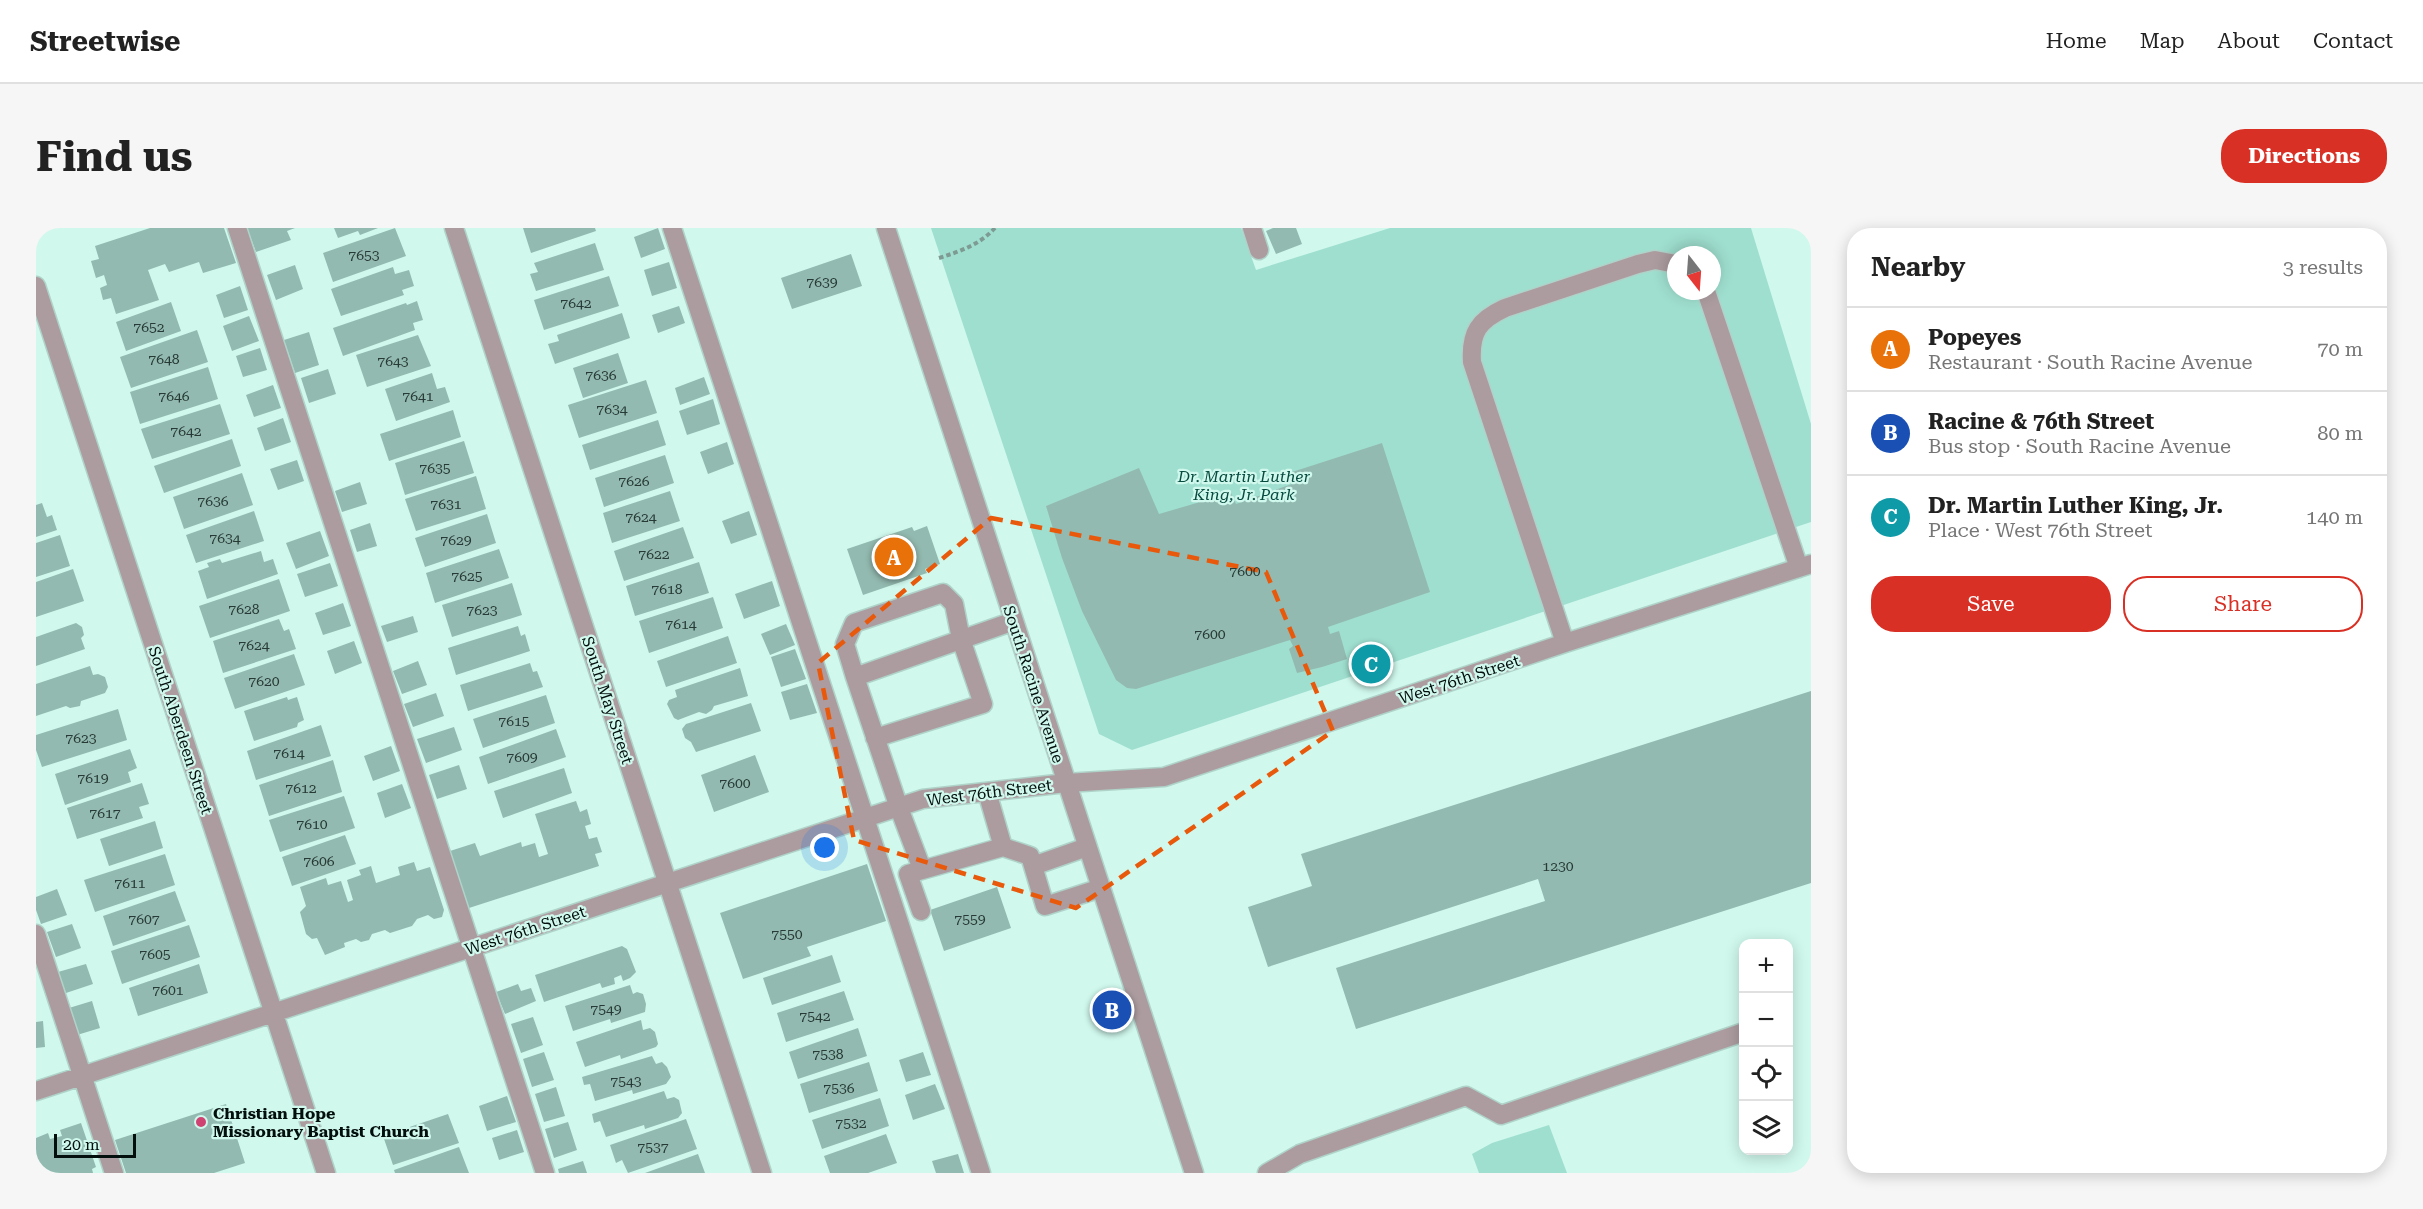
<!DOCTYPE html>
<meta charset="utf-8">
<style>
:root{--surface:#fff;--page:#f6f6f6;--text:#222;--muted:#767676;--line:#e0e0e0;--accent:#d93025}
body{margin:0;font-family:"Roboto Serif",serif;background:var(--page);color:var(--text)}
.controls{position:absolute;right:18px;bottom:18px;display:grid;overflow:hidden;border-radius:12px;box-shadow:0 3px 15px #0003}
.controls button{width:54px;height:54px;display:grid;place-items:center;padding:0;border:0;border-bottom:2px solid var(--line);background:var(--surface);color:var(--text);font:30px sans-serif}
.compass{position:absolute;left:1631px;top:18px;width:54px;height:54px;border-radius:50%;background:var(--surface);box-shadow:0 3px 15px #0003;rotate:163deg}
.scale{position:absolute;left:18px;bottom:15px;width:82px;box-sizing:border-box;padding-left:6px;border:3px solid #030f0c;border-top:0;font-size:16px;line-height:21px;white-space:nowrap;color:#030f0c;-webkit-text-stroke:4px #d0f8ed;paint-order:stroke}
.you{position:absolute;left:789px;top:620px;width:21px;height:21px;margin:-15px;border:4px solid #fff;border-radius:50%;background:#1a73e8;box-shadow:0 0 0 9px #1a73e833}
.badge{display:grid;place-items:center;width:39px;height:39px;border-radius:50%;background:var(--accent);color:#fff;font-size:20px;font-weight:700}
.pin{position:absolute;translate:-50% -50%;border:3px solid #fff;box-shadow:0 2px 6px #0006}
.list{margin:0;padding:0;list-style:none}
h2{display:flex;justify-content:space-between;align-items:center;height:78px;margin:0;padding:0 24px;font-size:26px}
h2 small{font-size:20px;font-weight:400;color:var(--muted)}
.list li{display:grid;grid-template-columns:39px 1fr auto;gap:18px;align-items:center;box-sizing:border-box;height:84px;padding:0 24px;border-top:2px solid var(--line)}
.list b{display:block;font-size:22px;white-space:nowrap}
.list p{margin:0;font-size:20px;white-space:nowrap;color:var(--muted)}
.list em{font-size:20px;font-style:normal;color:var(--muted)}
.actions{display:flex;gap:12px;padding:18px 24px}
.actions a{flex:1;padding:14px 0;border:2px solid var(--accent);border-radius:24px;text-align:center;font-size:21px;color:var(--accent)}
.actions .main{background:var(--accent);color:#fff}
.icon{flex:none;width:33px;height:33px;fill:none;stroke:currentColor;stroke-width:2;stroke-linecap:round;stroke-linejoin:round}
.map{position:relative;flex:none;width:1775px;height:945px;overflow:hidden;border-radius:24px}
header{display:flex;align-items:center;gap:36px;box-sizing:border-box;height:84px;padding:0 30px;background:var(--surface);border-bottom:2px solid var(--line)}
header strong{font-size:28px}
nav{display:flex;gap:33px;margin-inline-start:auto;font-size:21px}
.intro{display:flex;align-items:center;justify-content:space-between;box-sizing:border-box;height:144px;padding:0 36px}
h1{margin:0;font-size:42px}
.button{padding:15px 27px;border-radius:24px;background:var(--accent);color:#fff;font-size:21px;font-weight:700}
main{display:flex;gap:36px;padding:0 36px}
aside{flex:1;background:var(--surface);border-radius:24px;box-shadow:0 3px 15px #0003}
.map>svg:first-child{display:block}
</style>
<header>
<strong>Streetwise</strong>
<nav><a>Home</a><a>Map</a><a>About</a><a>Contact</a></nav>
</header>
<div class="intro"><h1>Find us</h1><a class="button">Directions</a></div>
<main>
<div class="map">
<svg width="1775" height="945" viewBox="0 0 1775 945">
<rect width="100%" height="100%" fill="#d0f8ed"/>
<path fill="#9fdfcf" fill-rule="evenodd" d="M895 0H1205L1220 42 1354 0H1715L1775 196V294L1096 522 1063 506ZM1640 27H1676V63H1640Z
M1513 897 1531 945H1443L1436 926 1456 915Z"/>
<path fill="#93bab0" d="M114 0H188L200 35 167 45 163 34 133 44 129 36 112 42 123 72 80 86 75 70 67 72 64 60 71 57 68 47 60 50 55 33 63 31 59 18Z
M211 0H259L251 3 255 12 220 24Z
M298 0H342L324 7 322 3 302 10Z
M359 0 370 28 297 54 287 25Z
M487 0H559L560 3 495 25Z
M622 0 629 21 605 30 598 9Z
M1237 0H1260L1266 16 1240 26 1230 3Z
M559 15 568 42 500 63 494 46 502 44 498 35Z
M815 26 826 58 756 81 745 50Z
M633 34 641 60 616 68 608 42Z
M259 37 267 61 240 72 231 47Z
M357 39 359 46 373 42 378 58 366 62 368 67 305 88 295 61Z
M573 48 583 78 508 102 498 72Z
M204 58 212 82 188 90 180 67Z
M381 73 387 92 377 95 379 102 307 128 297 100 370 75 371 77Z
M135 74 145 103 90 123 80 94Z
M643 78 649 95 622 105 616 87Z
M586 85 594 110 519 136 512 116 523 113 521 107Z
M213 88 223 113 196 123 187 98Z
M161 102 172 134 95 160 84 129Z
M273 104 283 137 259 145 248 112Z
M382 107 395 138 331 159 320 127Z
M224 120 231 142 207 149 200 128Z
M582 125 592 155 547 170 537 140Z
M172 139 182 171 104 196 94 164Z
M292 141 300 166 273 175 265 150Z
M396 145 401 161 409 159 414 174 360 193 349 161Z
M668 149 674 166 644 177 639 160Z
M610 152 621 185 543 210 532 177Z
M237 157 245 180 218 189 210 167Z
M677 171 684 196 651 207 643 183Z
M184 176 194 206 116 231 105 201Z
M417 182 425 209 353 233 344 206Z
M247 190 255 214 229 223 221 200Z
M622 192 630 217 554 242 546 217Z
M196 211 205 238 128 265 118 238Z
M428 213 438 245 369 267 359 235Z
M691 214 698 236 672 246 664 224Z
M1346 215 1394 364 1292 399 1294 406 1303 403 1311 431 1286 439 1261 445 1253 421 1257 418 1254 412 1100 461 1091 460 1080 452 1046 383 1026 330 1010 278 1103 240 1123 286 1195 265 1200 276 1256 256 1253 245Z
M629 227 638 255 568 279 559 250Z
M261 232 268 253 242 262 234 241Z
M206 245 217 277 148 301 137 269Z
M440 248 450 281 380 303 369 271Z
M324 254 331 276 306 284 299 263Z
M634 263 644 293 576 315 567 285Z
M6 275 11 289 16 287 21 302 0 309V277Z
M218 283 228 313 160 335 150 307Z
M713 283 721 307 695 316 686 293Z
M451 286 460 315 389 339 379 310Z
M334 295 341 318 321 324 314 302Z
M891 298 904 336 889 341 891 345 827 367 811 321 876 299 878 303Z
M647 299 658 330 588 353 578 323Z
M284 303 293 328 260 341 250 315Z
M24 307 34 338 0 349V315Z
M463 321 473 350 399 375 390 345Z
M225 323 228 334 237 331 242 346 171 371 162 343 173 339 171 335 184 331 186 335Z
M663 334 673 365 599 388 590 358Z
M294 335 302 358 269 369 261 346Z
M37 341 48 373 0 389V354Z
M243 351 254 383 174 410 163 378Z
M736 353 744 378 708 391 699 366Z
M476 355 486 387 416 409 406 377Z
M677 369 687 400 613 425 603 393Z
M307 375 315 398 287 407 279 385Z
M377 388 382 404 351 414 345 398Z
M243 391 248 403 253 401 260 421 187 445 177 413Z
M40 395 46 399 48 407 45 410 49 421 0 438V409Z
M750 396 759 417 734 427 725 406Z
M482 398 485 408 489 406 494 423 420 447 412 420Z
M692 408 701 435 630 459 621 433Z
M318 413 326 435 299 446 291 423Z
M759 421 770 451 745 459 735 429Z
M258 426 269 457 199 481 188 450Z
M382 433 391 457 366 466 357 443Z
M494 435 497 444 501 443 507 459 432 483 424 457Z
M54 438 57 447 62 446 69 449 72 459 69 465 45 473 44 478 34 480 30 478 0 488V456Z
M704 440 712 468 678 478 676 482 670 486 663 484 642 492 638 490 631 476 633 472 641 469 639 462Z
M771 456 781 485 754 492 745 464Z
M1775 463V655L1320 801 1300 740 1509 673 1502 651 1232 739 1212 679 1276 658 1265 626Z
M400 465 408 488 377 499 368 476Z
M510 467 519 495 447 520 437 491Z
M251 469 252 472 261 469 268 492 262 495 261 499 218 513 208 483Z
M715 475 725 503 660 524 655 514 649 510 646 501 650 496Z
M82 481 91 512 6 539 0 522V507Z
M285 497 295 528 220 552 211 523Z
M418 499 426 522 390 535 381 511Z
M520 501 530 529 452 556 443 529Z
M355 518 364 543 337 553 328 528Z
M94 521 101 540 92 544 95 554 29 577 19 546Z
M719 527 733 564 678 584 665 547Z
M297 532 306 564 233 588 223 557Z
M423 537 431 561 401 571 393 547Z
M528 540 536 565 467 590 458 563Z
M106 555 113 576 103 579 107 590 41 611 31 580Z
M366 556 375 580 349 590 341 565Z
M308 568 319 600 244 624 233 592Z
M540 573 544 584 551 581 555 596 549 598 553 611 561 609 566 624 559 626 563 638 433 680 414 623 439 615 444 628 485 614 486 619 499 615 503 629 512 626 499 586Z
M119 593 127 620 73 638 64 611Z
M309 607 320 636 256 658 246 629Z
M129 626 139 657 59 684 48 652Z
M378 634 381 643 394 639 408 682 406 689 398 691 392 687 381 691 376 698 354 705 349 702 336 706 333 712 325 714 320 711 308 715 309 719 289 727 281 710 276 711 270 706 264 684 270 678 264 659 290 650 292 657 305 653 312 674 317 672 311 652 325 647 323 642 335 638 340 655 364 647 362 639Z
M831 636 850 693 771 719 775 728 707 751 684 685Z
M961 659 975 700 908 723 894 682Z
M21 661 31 687 5 696 0 682V669Z
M139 663 150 693 77 718 67 688Z
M36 696 45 720 20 729 11 704Z
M153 697 164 729 86 756 75 723Z
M586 718 591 721 600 744 594 750 587 753 585 747 578 750 579 756 566 760 564 755 508 774 499 747Z
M796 727 805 754 736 777 727 750Z
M50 736 57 756 30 765 22 744Z
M163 736 172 765 102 788 93 760Z
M482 756 485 763 495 760 500 773 469 786 460 764Z
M594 757 597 766 601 764 607 766 610 776 609 784 575 795 574 791 537 803 529 778Z
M808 763 818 792 750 814 741 785Z
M56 773 64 800 41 807 33 780Z
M497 789 507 817 485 825 475 796Z
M605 792 607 802 614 800 619 804 622 816 620 819 585 831 584 827 549 839 540 814Z
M7 793 9 819 0 820V794Z
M822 800 831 828 762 851 753 824Z
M508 824 518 852 496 859 487 831Z
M887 824 895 847 870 854 863 832Z
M616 828 620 836 626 834 631 839 635 849 630 856 597 866 596 862 559 873 554 856 548 857 546 849Z
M833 834 842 863 773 885 764 856Z
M899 856 909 881 877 892 869 867Z
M520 859 529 888 508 894 499 866Z
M628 863 631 871 638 869 643 872 646 885 642 890 609 901 608 897 570 909 564 893 558 895 556 886Z
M471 868 480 894 451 903 443 878Z
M844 870 853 898 786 921 776 892Z
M190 876 209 935 178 945H90L79 912Z
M412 886 423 915 357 937 347 908Z
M650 891 661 921 592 945 586 932 580 935 574 917Z
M532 894 541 922 518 930 509 901Z
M45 895 60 939 56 941 57 945H2L0 938V910L12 905 14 911 26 908 24 902Z
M481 902 488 924 463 932 456 910Z
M850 906 861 935 832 945H794L788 928Z
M423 919 433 945H359L358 942Z
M662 926 669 945H609Z
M922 926 928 945H900L896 933Z
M547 933 551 945H523L522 941Z"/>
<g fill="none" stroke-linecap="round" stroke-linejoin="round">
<g stroke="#afd3c9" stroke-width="21">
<path id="minor" d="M201 0 509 945
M418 0 726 945
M636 0 945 945
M850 0 1158 945
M1216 0 1223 22
M0 58 290 945
M1670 63 1763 340
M1529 415 1436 134C1434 104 1443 92 1469 80L1602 36 1619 32 1640 36
M819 449 809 416 818 395 907 365 918 376 925 411 947 476 839 510
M951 564 967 619
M997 638 1051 619
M886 641 863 580 819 449 978 393
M885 683 872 646 967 619 994 628 1009 678 1065 660
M0 706 78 945
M0 863 887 571 1030 555 1128 549 1529 415 1775 336
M1231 945 1264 926 1430 868 1465 887 1708 804"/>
</g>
<path stroke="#7e9b93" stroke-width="4" stroke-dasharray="4.5 3" stroke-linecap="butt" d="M903 30C925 23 943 17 959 0"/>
<use href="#minor" stroke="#ac9ca0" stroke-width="18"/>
</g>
<path fill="none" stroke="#e8590c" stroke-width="4.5" stroke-dasharray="12 8" stroke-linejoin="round" d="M955 290 1230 344 1297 503 1040 680 818 612 782 435Z"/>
<circle fill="#cf4373" stroke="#d0f8ed" stroke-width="2" cx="165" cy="894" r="6"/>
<g text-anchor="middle" stroke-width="4.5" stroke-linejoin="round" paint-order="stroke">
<g font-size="14" fill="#273a35">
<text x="328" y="32">7653</text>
<text x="786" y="59">7639</text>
<text x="540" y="80">7642</text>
<text x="113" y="104">7652</text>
<text x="128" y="136">7648</text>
<text x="357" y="138">7643</text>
<text x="565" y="152">7636</text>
<text x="138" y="173">7646</text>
<text x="382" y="173">7641</text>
<text x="576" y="186">7634</text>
<text x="150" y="208">7642</text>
<text x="399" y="245">7635</text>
<text x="598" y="258">7626</text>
<text x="177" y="278">7636</text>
<text x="410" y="281">7631</text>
<text x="605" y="294">7624</text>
<text x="189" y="315">7634</text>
<text x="420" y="317">7629</text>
<text x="618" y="331">7622</text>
<text x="1209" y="348">7600</text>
<text x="431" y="353">7625</text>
<text x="631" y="366">7618</text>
<text x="208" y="386">7628</text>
<text x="446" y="387">7623</text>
<text x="645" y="401">7614</text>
<text x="1174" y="411">7600</text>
<text x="218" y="422">7624</text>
<text x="228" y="458">7620</text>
<text x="478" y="498">7615</text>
<text x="45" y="515">7623</text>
<text x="253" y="530">7614</text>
<text x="486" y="534">7609</text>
<text x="57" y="555">7619</text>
<text x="699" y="560">7600</text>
<text x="265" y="565">7612</text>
<text x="69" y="590">7617</text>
<text x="276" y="601">7610</text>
<text x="283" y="638">7606</text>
<text x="1522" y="643">1230</text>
<text x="94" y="660">7611</text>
<text x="108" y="696">7607</text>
<text x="934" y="696">7559</text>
<text x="751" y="711">7550</text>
<text x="119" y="731">7605</text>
<text x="132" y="767">7601</text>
<text x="570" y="786">7549</text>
<text x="779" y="793">7542</text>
<text x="792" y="831">7538</text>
<text x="590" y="858">7543</text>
<text x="803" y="865">7536</text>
<text x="815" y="900">7532</text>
<text x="617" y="924">7537</text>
</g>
<g font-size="16" font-style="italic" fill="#074a3f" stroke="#d0f8ed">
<text x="1208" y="254">Dr. Martin Luther<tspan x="1208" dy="18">King, Jr. Park</tspan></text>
</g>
<g font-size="16" fill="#030f0c" stroke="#d0f8ed">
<text transform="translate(1423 451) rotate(-18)" y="6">West 76th Street</text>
<text transform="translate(998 456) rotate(72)" y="6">South Racine Avenue</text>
<text transform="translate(572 472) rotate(72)" y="6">South May Street</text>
<text transform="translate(145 502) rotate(72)" y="6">South Aberdeen Street</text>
<text transform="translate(953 564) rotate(-7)" y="6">West 76th Street</text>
<text transform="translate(489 702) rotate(-18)" y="6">West 76th Street</text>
</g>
<g font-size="16" font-weight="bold" fill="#030f0c" stroke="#d0f8ed" text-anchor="start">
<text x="177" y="891">Christian Hope<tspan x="177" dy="18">Missionary Baptist Church</tspan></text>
</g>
</g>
</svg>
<div class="controls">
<button>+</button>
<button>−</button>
<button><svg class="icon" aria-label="locate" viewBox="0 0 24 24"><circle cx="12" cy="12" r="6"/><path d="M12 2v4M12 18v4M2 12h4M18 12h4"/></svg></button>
<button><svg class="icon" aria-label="layers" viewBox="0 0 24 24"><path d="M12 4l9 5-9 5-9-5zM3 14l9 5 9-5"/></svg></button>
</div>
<svg class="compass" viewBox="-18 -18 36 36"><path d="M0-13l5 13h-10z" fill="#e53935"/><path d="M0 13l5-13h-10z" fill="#767676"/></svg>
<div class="scale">20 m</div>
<div class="you"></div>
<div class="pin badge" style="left:858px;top:329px;background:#e8710a">A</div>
<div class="pin badge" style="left:1076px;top:782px;background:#1a4fb4">B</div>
<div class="pin badge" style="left:1335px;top:436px;background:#0f9aa8">C</div>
</div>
<aside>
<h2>Nearby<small>3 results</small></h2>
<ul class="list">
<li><span class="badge" style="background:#e8710a">A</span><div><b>Popeyes</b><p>Restaurant · South Racine Avenue</p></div><em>70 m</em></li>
<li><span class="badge" style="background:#1a4fb4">B</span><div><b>Racine &amp; 76th Street</b><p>Bus stop · South Racine Avenue</p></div><em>80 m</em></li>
<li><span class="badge" style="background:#0f9aa8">C</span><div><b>Dr. Martin Luther King, Jr.</b><p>Place · West 76th Street</p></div><em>140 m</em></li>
</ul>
<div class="actions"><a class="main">Save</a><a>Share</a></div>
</aside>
</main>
